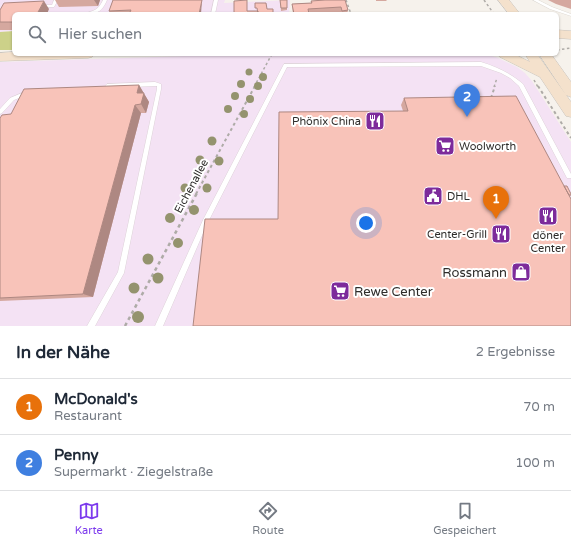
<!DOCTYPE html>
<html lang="de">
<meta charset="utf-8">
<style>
:root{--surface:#fff;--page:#f2f2f3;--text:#1f2937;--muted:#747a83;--line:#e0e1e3;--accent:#7c3aed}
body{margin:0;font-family:"Varela Round",sans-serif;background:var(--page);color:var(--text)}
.you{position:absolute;left:366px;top:223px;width:14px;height:14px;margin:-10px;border:3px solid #fff;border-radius:50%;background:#1a73e8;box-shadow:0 0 0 6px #1a73e833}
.badge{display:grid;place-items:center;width:26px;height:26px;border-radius:50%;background:var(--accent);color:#fff;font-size:13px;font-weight:700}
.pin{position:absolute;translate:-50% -33px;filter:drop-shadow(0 1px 2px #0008)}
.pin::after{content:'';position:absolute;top:21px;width:14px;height:12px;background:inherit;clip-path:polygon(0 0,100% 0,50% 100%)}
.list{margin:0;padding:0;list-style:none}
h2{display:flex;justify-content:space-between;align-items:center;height:52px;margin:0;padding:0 16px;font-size:17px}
h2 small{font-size:13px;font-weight:400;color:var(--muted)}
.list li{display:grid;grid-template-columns:26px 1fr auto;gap:12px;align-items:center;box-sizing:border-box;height:56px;padding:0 16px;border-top:1px solid var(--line)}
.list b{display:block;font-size:15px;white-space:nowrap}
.list p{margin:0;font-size:13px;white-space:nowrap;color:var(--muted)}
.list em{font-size:13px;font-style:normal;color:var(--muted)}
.icon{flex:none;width:22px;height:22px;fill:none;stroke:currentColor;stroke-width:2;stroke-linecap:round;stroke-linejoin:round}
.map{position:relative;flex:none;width:571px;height:326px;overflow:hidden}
.search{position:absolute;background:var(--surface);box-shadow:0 1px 3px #0004;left:12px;right:12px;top:12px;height:44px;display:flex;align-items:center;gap:10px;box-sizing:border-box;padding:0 14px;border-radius:6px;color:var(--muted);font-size:15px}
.sheet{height:164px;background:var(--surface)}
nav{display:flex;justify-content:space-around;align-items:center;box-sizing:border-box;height:56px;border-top:1px solid var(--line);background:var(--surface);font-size:11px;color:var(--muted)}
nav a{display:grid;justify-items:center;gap:2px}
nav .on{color:var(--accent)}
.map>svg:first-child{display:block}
</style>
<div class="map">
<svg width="571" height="326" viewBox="0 0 571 326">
<rect width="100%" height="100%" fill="#f6f2ec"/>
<path fill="#f4e2f4" d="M0 0H225L224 3 290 0 289 14H14V31L0 32Z
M248 54H482L496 57 517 67 525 73 532 81 571 142V326H0V62Z"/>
<path fill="#ccd189" d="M14 31V50H0V32Z"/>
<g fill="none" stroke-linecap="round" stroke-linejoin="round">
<g stroke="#c7c3bd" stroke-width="0.5">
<path id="service" d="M54 0H58L54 7H41L39 6 41 5H52Z
M103 0H107C102 12 97 14 84 14 94 10 98 11 103 0Z
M214 0H218L215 14H211Z
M533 0H538L552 7 571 14V16L550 9Z
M481 62C497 67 510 73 523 84L571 174V178H567L519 86 510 78 501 73 481 66 287 67 207 224 163 326H155L203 220 284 64Z
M155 82 161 84V89L124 273 95 326H87L118 272 157 89V86H155L107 88 105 86 107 84Z
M27 91 29 93V94L14 100 2 113 0 114V109L10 98Z"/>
</g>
<g stroke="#c7c3bd" stroke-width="1">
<path id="secondary" d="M498 0H509L520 14H509Z
M557 30 571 31V39L557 38Z
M14 52V54H94L92 57 88 58 0 61V53Z
M498 54H514L530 62 525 54H537L571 102V117L566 116 540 77 500 57Z
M539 54H551L571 82V97L566 95Z"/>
</g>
<path stroke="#aeaba7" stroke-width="1.5" stroke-dasharray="2.5 2.5" stroke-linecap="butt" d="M346 0 351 14
M484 0 494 14
M539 14 543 12
M557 50 571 48
M534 80 538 87
M254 87 272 54
M494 87 497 78"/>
<path stroke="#aeaba7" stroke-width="2" stroke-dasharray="3 3" stroke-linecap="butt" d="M538 86 571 138
M491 98 495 86
M196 194 255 86"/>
<path stroke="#aeaba7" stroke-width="2.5" stroke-dasharray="3.5 3.5" stroke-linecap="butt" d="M125 326 197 193"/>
<use href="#service" fill="#fff" fill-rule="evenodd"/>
<use href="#secondary" fill="#f4e1cc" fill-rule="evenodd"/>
</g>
<g fill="#94936e">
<circle cx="249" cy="72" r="3.5"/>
<circle cx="263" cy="77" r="4"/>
<circle cx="241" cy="84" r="4"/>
<circle cx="258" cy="86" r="4"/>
<circle cx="235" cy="96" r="4"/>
<circle cx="250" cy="99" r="4"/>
<circle cx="228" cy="109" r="4"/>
<circle cx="244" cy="114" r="4"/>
<circle cx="212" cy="141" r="4.5"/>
<circle cx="200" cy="160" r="4.5"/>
<circle cx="219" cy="161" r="4.5"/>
<circle cx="185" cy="188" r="4.5"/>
<circle cx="207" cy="188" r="4.5"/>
<circle cx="194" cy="210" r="5"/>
<circle cx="170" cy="218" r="5"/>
<circle cx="178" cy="243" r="5"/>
<circle cx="148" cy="259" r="5.5"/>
<circle cx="158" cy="278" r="5.5"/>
<circle cx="134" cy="288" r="5.5"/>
<circle cx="138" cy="317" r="6"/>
</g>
<path fill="#d5a89f" d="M55 0H100L98 6 59 7Z
M113 0H202V1L130 13H110L109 11Z
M280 0H287V10L281 11Z
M325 0 348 10 347 14H341L340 12 311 14H293L292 4 311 3V1Z
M376 0H387L386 1H376Z
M548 0H571V9L556 4Z
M49 9 14 14V30H0V10Z
M139 85 149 102 146 113H141L93 297 0 301V118L11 114Z
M404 98 564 186 571 194V195L570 196 571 326 278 219 403 111 401 105Z"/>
<path fill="#ae8882" d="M94 0H100L98 6Z
M202 0 201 14H199Z
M44 1 49 9 47 14H37Z
M139 85 149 102 146 113 141 104 137 93Z
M135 105 141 113 93 297 83 294Z"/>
<path fill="#f8c3b9" stroke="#ae8882" d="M113 0H202L199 14H129L131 10 109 11Z
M247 0V11H258V14H234V1Z
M280 0H287V8H281Z
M325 0H345L348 10 342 11 341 7 308 9 309 14H294L292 4 312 3 311 1Z
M44 1 37 14H14V22H0V10L4 3Z
M255 3H266L267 9H273V14H258L257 8H255Z
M139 85 137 93H144L141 104 135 105 83 294 0 298V118L2 115 11 114 24 89Z
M516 96 571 199V326H193L205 219H278L279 112 408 111 404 98Z
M564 186H567L571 194V195H569Z"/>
<defs>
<g id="restaurant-square" transform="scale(1)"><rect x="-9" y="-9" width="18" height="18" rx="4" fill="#7d2b9b" stroke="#fff"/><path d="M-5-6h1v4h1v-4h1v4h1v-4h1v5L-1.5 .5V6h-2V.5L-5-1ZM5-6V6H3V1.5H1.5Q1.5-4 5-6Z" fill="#fff"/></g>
<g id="supermarket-square" transform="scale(1)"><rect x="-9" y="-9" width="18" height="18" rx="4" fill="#7d2b9b" stroke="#fff"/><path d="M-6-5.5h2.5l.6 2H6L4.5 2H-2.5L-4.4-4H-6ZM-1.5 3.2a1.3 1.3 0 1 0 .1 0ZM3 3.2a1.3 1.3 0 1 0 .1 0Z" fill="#fff"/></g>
<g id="civic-square" transform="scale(1)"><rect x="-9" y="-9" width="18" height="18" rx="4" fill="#7d2b9b" stroke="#fff"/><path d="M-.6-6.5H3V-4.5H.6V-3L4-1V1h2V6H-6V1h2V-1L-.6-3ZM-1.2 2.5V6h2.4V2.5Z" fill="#fff"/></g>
<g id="shop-square" transform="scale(1)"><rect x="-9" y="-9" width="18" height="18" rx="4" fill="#7d2b9b" stroke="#fff"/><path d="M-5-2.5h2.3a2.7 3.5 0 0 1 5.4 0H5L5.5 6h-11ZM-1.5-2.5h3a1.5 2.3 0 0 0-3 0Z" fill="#fff"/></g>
</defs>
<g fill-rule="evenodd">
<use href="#restaurant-square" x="375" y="121"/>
<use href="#supermarket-square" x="445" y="146"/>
<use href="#civic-square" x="433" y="196"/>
<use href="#restaurant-square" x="548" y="216"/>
<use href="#restaurant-square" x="501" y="234"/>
<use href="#shop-square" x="521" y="272"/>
<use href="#supermarket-square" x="340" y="291"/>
</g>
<g text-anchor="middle" stroke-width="4" stroke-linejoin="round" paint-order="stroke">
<g font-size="11" fill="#2e2c2a" stroke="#fff" text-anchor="end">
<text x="361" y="125">Phönix China</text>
<text x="459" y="150" text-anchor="start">Woolworth</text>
<text x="447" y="200" text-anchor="start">DHL</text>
<text x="487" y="238">Center-Grill</text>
<text x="548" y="239" text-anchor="middle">döner<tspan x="548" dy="13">Center</tspan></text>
</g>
<g font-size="11" fill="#2e2c2a" stroke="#fff">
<text transform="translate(191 186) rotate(-62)" y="4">Eichenallee</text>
</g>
<g font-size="13" fill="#2e2c2a" stroke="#fff" text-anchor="end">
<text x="507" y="277">Rossmann</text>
<text x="354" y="296" text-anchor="start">Rewe Center</text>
</g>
</g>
</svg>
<div class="you"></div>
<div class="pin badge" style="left:496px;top:219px;background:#e8710a">1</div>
<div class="pin badge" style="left:467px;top:117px;background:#3f7fe0">2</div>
<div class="search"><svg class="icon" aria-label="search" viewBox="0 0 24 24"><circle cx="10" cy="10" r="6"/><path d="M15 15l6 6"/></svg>Hier suchen</div>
</div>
<section class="sheet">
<h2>In der Nähe<small>2 Ergebnisse</small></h2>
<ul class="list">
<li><span class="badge" style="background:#e8710a">1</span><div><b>McDonald's</b><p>Restaurant</p></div><em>70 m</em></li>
<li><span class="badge" style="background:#3f7fe0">2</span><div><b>Penny</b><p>Supermarkt · Ziegelstraße</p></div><em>100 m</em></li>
</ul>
</section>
<nav>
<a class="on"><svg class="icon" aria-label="map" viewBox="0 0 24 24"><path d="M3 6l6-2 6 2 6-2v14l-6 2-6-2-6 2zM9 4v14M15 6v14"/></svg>Karte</a>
<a><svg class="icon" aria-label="directions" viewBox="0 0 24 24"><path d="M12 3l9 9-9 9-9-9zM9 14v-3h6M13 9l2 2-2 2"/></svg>Route</a>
<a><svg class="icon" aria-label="saved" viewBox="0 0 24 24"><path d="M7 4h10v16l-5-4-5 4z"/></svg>Gespeichert</a>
</nav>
